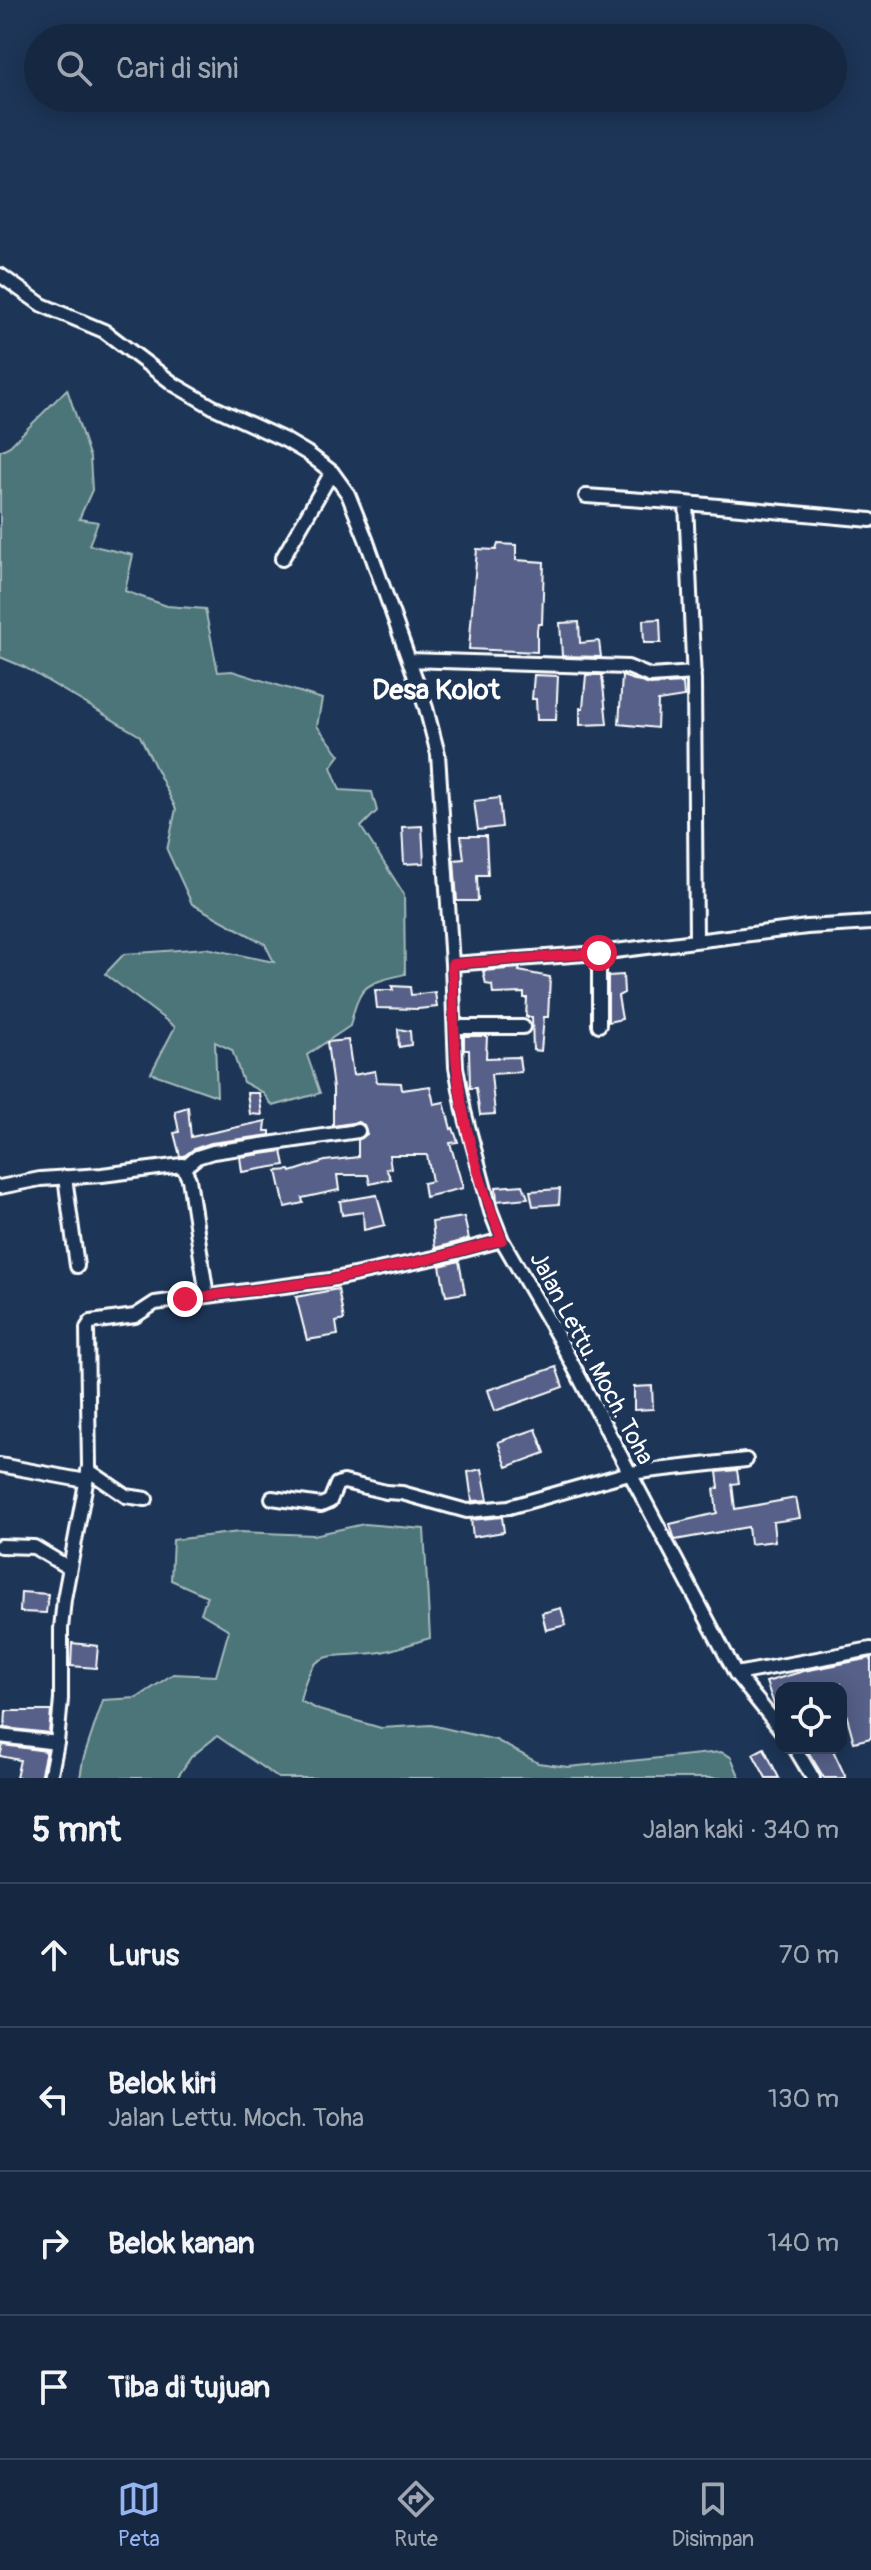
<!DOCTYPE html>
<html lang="id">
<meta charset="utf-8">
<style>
:root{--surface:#162841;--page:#23344c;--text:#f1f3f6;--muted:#9ea6b1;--line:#35445a;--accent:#95b2f1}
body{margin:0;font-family:Pangolin,sans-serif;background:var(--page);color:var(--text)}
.controls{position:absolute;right:24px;bottom:24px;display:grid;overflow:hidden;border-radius:16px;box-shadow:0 4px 20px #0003}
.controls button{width:72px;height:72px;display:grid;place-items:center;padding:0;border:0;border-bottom:2px solid var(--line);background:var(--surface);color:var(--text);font:40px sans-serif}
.stop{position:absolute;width:24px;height:24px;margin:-18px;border:6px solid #e11d48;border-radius:50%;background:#fff}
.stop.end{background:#e11d48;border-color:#fff;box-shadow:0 2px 8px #0008}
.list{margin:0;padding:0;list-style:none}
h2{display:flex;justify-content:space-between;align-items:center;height:104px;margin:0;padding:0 32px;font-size:34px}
h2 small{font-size:26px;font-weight:400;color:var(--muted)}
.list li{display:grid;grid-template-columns:52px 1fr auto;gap:24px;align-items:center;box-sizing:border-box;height:144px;padding:0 32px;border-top:2px solid var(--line)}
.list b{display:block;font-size:30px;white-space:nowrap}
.list p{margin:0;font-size:26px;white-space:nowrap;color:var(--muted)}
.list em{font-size:26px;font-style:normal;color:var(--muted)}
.icon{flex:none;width:44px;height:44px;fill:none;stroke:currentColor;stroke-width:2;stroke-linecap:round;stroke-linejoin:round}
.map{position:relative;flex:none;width:871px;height:1778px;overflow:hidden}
.search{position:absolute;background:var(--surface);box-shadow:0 4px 20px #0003;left:24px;right:24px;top:24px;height:88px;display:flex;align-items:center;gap:20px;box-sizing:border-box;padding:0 28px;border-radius:44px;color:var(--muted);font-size:30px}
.sheet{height:680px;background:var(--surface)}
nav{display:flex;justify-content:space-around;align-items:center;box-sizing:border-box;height:112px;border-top:2px solid var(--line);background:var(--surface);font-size:22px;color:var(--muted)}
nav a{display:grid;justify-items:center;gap:4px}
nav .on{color:var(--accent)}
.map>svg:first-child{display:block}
</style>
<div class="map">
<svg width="871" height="1778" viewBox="0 0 871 1778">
<rect width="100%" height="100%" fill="#1d3557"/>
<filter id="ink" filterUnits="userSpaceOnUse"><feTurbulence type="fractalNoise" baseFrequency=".0125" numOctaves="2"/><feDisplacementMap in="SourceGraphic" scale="16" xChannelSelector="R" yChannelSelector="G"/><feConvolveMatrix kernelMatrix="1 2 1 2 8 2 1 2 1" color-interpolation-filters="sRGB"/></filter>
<g filter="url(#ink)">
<path fill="#4b7478" stroke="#a5babc" stroke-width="2" d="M67 389 90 458 92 490 79 519 98 522 89 545 133 555 125 591 167 606 205 609 218 672 232 671 322 699 317 726 340 755 331 767 340 790 372 792 377 811 361 827 404 894 405 974C365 984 360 984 350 1026L307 1055 320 1093 273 1106 262 1092 243 1082 232 1050 215 1042 217 1096 151 1073 175 1027 105 974 124 954 206 948 274 962 265 944 192 904 167 850 176 809 140 736 24 667 0 657V451L10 446Z
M364 1524 424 1529 430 1638C412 1643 393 1651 374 1653 327 1659 312 1645 300 1701L319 1710 381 1728 431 1725 496 1740 538 1763 568 1767 721 1752 731 1757 740 1778H278L217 1736 191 1757 177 1778H80L83 1760 103 1700 137 1698 173 1674 216 1676 229 1630 201 1613 207 1596 171 1580 173 1540 239 1532 314 1535Z"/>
<path fill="#566188" stroke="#fff" stroke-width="2" d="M498 544 516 545V560L544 562 542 624H538L537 630V652L469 649 477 549 496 550Z
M660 619 661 643H644L643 620Z
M579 622 580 643 599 641 601 657 562 656 560 623Z
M534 675 558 676 556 720H537L536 699H532Z
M586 675H602L607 724 580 725V708H583Z
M622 676 650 685 683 683 684 697 658 701 657 728 619 724Z
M499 798 502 827 478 830 474 801Z
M422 826 424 863 404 864 402 827Z
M461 836H486L488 875H477L478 901H457L454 860 464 859Z
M520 968 519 971 550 977 548 1017H544L541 1051 533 1050 532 1017H526L527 998H524V993L493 994 492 985 486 984 483 971Z
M623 975 624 993 618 996 622 1019 608 1022V976Z
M392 986 410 987 411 995 435 992 437 1007 418 1009 377 1008 375 990H393Z
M398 1029 410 1031 411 1045 399 1047Z
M464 1036H487L486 1058 519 1057 521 1072 491 1074 495 1114 480 1115 476 1088H470L469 1050H464Z
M348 1040 353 1075 375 1071 377 1082 401 1083 402 1090 430 1086 434 1104 444 1102 451 1129 453 1128 458 1142 450 1143 463 1188 425 1197 423 1183 432 1181 427 1155H389L391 1168 386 1169 391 1179 370 1184 368 1175H337L339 1190 302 1198 303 1203 285 1207 277 1171 290 1170 291 1172 325 1161 358 1157V1140L367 1134 364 1125 358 1122 333 1126V1089L327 1042Z
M247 1093H259L262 1115 250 1114Z
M188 1107 191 1137 266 1121 265 1131H270V1135L211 1143 194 1149 184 1156H180L174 1133 179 1132 175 1111Z
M282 1151 285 1165 242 1172 240 1157Z
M523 1185 528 1198 497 1201 496 1187Z
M560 1189 559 1204 533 1206 530 1191Z
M377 1195 385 1225 364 1230 363 1212 342 1215 340 1201Z
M464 1217 469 1239 435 1248 432 1222Z
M459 1261 465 1293 446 1296 440 1266Z
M338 1289 344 1320 336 1322 338 1335 307 1340 296 1297Z
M556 1367 563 1387 495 1411 488 1390Z
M652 1386 653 1409 634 1410V1387Z
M536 1429 545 1453 507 1467 498 1442Z
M482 1469 488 1500 472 1501 468 1472Z
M737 1470 739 1483 732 1484 735 1509 796 1498 800 1518 773 1522 775 1541 750 1544 748 1527 675 1540 670 1524 717 1513 714 1489 719 1488 717 1472Z
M502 1517 504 1532 473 1537 471 1520Z
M21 1592 48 1594 46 1613 20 1612Z
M561 1608 566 1625 546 1630 542 1613Z
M72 1643 98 1646 96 1668 71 1666Z
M871 1658V1738L854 1742 845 1710 841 1712V1684L831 1687 830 1682 810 1688 781 1687V1716L776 1710 766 1682 804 1671Z
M6 1711H51L49 1733 5 1728Z
M3 1745 46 1751 40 1778H16L20 1760 0 1756Z
M764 1748 779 1778H766L753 1754Z
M806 1748H832L846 1778H824Z"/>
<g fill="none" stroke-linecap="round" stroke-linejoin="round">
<g stroke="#fff" stroke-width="18">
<path id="minor" d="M0 275 42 305 104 331 175 385 213 407 285 440 307 453 332 472 348 494 366 539 426 708 438 754 452 964 456 1067 464 1111 491 1212 502 1240 558 1337 736 1674 781 1730
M586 496 686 503 694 681 696 941
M686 503 871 520
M282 559 332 472
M409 660 628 667 650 676 694 673
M599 953V1025
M452 964 599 953 807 927 871 923
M455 1027H523
M185 1167 197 1157 213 1152 358 1131
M65 1177 77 1266
M0 1187 40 1179 102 1175 182 1165 189 1179 207 1296
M0 1465 86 1481
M88 1470 126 1496 146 1499
M272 1498 321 1505 330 1501 337 1484 344 1482 386 1492 402 1493 467 1511 509 1507 629 1473 746 1460
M0 1546 34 1547 69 1568
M736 1674 871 1649
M0 1736 57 1743
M795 1748 813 1778
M50 1778 57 1743 61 1699V1629L64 1599 89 1467 87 1328 91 1322 135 1316 155 1303 330 1280 434 1258 502 1240"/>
</g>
<use href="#minor" stroke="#1d3557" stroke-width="12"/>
</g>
</g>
<g fill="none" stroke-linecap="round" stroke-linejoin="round" filter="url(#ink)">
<path stroke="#e11d48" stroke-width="10" d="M185 1299 330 1280 434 1258 502 1240C481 1186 462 1126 457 1068 453 1034 454 998 452 964L599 953"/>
</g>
<g text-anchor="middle" stroke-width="8" stroke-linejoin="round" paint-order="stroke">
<g font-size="24" fill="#fff" stroke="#1d3557">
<text transform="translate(592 1358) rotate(62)" y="8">Jalan Lettu. Moch. Toha</text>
</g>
<g font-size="28" font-weight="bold" fill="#fff" stroke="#1d3557">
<text x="436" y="699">Desa Kolot</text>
</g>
</g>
</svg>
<div class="controls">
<button><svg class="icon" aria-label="locate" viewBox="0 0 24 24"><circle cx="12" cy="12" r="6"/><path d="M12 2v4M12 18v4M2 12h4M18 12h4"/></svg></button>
</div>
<div class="stop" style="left:599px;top:953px"></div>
<div class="stop end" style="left:185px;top:1299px"></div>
<div class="search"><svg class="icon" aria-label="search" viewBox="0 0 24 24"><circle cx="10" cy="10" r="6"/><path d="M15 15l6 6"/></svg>Cari di sini</div>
</div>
<section class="sheet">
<h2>5 mnt<small>Jalan kaki · 340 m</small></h2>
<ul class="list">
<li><svg class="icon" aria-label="ahead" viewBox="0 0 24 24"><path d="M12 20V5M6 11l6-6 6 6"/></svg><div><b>Lurus</b></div><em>70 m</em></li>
<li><svg class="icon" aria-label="left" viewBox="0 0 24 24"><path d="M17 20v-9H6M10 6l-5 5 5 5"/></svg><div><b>Belok kiri</b><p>Jalan Lettu. Moch. Toha</p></div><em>130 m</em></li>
<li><svg class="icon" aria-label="right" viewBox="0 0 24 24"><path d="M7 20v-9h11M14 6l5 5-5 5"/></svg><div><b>Belok kanan</b></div><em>140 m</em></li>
<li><svg class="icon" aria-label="arrive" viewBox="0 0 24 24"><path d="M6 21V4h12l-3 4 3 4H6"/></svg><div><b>Tiba di tujuan</b></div></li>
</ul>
</section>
<nav>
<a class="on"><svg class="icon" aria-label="map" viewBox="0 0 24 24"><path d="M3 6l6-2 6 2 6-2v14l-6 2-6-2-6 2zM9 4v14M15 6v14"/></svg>Peta</a>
<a><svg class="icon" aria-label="directions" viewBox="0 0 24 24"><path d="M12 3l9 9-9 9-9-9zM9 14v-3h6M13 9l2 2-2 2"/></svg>Rute</a>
<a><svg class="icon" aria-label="saved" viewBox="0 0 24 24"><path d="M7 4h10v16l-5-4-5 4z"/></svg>Disimpan</a>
</nav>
